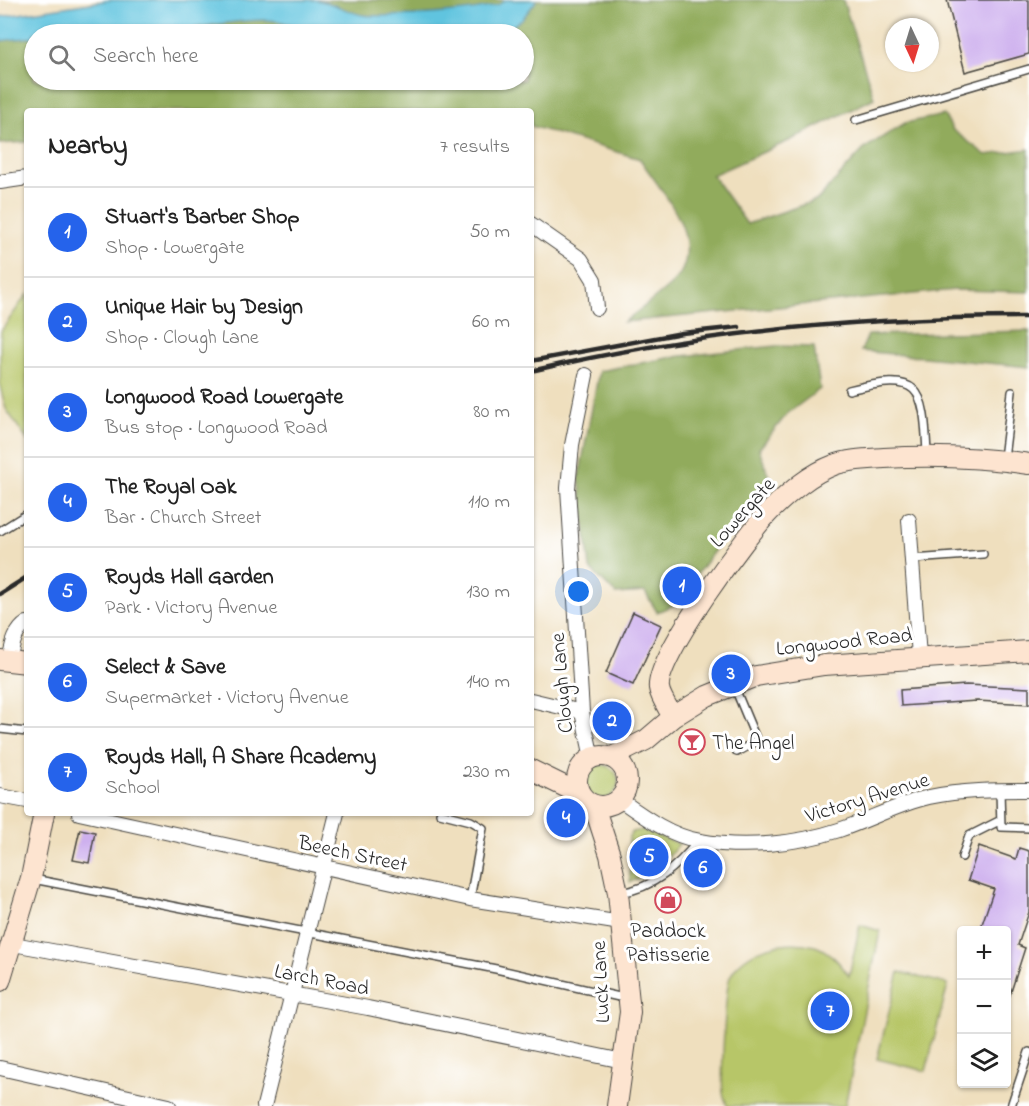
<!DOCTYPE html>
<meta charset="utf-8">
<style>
:root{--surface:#fff;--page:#f2f2f2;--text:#222;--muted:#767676;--line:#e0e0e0;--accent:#2563eb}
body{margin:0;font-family:"Indie Flower",sans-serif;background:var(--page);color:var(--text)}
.controls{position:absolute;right:18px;bottom:18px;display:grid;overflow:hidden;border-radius:6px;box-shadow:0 2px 4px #0004}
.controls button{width:54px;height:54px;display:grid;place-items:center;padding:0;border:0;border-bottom:2px solid var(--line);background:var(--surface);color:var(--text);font:30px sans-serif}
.compass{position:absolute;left:885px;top:18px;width:54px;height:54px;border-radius:50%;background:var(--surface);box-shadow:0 2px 4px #0004;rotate:176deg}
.you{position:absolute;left:579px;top:592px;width:21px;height:21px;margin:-15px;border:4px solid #fff;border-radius:50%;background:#1a73e8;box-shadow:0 0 0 9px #1a73e833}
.badge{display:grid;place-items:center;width:39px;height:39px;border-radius:50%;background:var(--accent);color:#fff;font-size:20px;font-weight:700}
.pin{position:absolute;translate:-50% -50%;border:3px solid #fff;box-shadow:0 2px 6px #0006}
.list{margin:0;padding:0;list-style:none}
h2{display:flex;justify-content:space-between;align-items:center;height:78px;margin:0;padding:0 24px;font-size:26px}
h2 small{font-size:20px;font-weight:400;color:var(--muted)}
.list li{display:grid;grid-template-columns:39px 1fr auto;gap:18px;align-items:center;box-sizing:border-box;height:90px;padding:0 24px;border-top:2px solid var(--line)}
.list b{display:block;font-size:22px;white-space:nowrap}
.list p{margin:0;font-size:20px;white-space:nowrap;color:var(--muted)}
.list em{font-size:20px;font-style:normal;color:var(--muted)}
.icon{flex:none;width:33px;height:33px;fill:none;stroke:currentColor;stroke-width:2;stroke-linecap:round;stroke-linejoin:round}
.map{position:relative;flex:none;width:1029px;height:1106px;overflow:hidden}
.search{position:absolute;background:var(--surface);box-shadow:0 2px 4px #0004;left:24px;top:24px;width:510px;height:66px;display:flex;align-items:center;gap:15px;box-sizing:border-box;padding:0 21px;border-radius:33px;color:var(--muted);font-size:22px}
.panel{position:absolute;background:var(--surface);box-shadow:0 2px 4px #0004;left:24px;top:108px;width:510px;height:708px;border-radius:6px}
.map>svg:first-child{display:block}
</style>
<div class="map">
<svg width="1029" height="1106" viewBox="0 0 1029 1106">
<rect width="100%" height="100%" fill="#fff"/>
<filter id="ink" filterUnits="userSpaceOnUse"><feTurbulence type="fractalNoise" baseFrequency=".0167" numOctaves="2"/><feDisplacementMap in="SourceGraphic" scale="12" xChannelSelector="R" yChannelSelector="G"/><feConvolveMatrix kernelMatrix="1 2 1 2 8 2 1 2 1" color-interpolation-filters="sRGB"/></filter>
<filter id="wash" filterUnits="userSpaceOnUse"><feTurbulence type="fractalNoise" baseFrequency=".008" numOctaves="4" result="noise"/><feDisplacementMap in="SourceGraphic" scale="24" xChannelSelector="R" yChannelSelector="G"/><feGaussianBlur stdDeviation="1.35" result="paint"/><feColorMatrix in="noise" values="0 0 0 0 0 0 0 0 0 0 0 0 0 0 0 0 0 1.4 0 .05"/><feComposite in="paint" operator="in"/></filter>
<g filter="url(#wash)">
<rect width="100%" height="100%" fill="#efdfbe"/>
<path fill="#b7c668" stroke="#71784a" stroke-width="1.5" d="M27 294V440L6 409 0 387V341L1 331Z
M584 782a17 17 0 1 1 34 0a17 17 0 1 1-34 0Z
M643 830 679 844 657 870 630 882 629 836 633 832Z
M860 925 880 931 845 1106H727C726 1102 724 1097 723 1093 721 1079 725 988 730 977 744 948 785 938 815 946 830 951 841 964 849 976Z
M899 972 948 984 926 1071 877 1059Z"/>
<path fill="#91ab5c" stroke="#5e6b44" stroke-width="1.5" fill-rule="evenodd" d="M259 0H843L874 98 791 140 712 175 747 224 817 200 865 148 905 123 944 115 953 130 986 155 1029 149V292L955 290 624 322C636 312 674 286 680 274 703 234 660 190 640 159L531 126V111H27V142L0 144V33ZM34 34H524V80H34Z
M1029 331V367L861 351 868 335Z
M776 346 814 347 820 389 787 414 759 449 772 485 723 539 674 605 657 612 645 592 616 594 590 569 579 477 599 371 673 357Z"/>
<path fill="#61c4df" stroke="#467885" stroke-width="1.5" d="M110 0C178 0 247 0 315 0 331 1 347 12 363 15 381 18 498 13 505 0H537L523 18 502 34C460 35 419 34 378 34 360 34 341 37 323 34 304 32 288 20 266 20 223 20 186 32 145 34 108 37 71 34 34 34V37L0 41V17Z"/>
<g id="blocks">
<path fill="#ceb0ee" d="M947 0H1029V54L965 72Z
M633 612 661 625 633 685 606 673Z
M966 685 1029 688V704L977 701 901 706 900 690Z
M80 829 95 832 89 863 73 860Z
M979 846 1016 859 1019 848 1029 851V912L1018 945 1025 948 1009 998 1006 930H980L994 889 968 880Z"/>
</g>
</g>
<g filter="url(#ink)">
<use href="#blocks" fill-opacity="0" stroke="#484641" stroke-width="1.5"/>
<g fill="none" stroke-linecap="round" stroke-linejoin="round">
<g stroke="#484641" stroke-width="10">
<path id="lane" d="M856 120 1029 69
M849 390C920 372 924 385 927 454
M1004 458 1012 392
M0 531 27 514
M913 559 983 554
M734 686 757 741 737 752
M0 729 27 732
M1000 790 1001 827 1029 828
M440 813 471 821 483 828 470 899
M962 857 969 836 999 821
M33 879 496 969 628 999
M620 893C654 888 678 866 698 841
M1011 1106 1029 1052"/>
</g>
<g stroke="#484641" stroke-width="16">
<path id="street" d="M0 182 27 178
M531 224 581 259 594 280 597 308
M586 375 572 445 568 488 582 712 592 758
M909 520 919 657
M9 661C12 647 14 631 27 623
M531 700 582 712
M0 796 27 801
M619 799C643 816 670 836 700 841 743 849 797 844 839 830 869 820 898 804 929 797 962 790 996 790 1029 790
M79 813 470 899 621 923
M13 944 368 1008 623 1061
M0 1068 169 1106
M264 1106 337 813"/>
</g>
<g stroke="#484641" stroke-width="22">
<path id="secondary" d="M0 660 27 663
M673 717C669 709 660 697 659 688 655 658 748 532 772 509 790 492 810 474 834 465 849 459 868 459 884 458 933 455 981 457 1029 464
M577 781a25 25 0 1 1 50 0a25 25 0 1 1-50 0Z
M612 757 646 740 673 717 707 696 756 676 824 665 1029 651
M531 770 580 794
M594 806 610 855 618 893 630 1012 617 1106
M0 981 31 878 44 813"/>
</g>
<use href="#lane" stroke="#fff" stroke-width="7"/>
<use href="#street" stroke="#fff" stroke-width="14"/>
<use href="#secondary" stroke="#fde4d0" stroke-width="20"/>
<path stroke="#2b2b2b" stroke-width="4.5" d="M531 361 682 333 739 327
M531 371C693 332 863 317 1029 317
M0 594 27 577"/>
</g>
</g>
<defs>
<g id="bar-ring" transform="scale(1.35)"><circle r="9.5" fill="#fff" stroke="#d1495b" stroke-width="1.5"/><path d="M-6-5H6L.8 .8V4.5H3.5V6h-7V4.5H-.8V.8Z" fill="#d1495b"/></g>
<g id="shop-ring" transform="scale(1.35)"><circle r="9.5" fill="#fff" stroke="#d1495b" stroke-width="1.5"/><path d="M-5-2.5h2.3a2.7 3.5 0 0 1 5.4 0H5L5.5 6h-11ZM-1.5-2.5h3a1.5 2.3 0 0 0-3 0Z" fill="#d1495b"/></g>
</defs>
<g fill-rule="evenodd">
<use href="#bar-ring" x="692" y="742"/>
<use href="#shop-ring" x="668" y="900"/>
</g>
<g text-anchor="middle" stroke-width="6" stroke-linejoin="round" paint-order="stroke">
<g font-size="21" fill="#2b2b2b" stroke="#fff">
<text transform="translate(742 512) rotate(-48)" y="7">Lowergate</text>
<text transform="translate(844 641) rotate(-6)" y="7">Longwood Road</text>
<text transform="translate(561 683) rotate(-95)" y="7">Clough Lane</text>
<text transform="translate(867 797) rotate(-17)" y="7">Victory Avenue</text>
<text transform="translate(353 853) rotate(12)" y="7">Beech Street</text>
<text transform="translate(322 979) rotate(11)" y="7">Larch Road</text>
<text transform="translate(600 982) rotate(-93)" y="7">Luck Lane</text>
</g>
<g font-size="21" fill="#2b2b2b" stroke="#fff" text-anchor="start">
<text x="712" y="749">The Angel</text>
<text x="668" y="937" text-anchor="middle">Paddock<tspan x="668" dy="24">Patisserie</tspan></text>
</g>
</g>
</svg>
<div class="controls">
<button>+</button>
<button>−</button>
<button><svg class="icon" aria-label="layers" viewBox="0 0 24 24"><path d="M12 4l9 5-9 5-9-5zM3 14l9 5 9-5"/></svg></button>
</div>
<svg class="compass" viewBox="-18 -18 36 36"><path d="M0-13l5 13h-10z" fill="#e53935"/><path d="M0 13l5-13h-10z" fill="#767676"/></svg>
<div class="you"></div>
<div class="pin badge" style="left:682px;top:586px">1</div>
<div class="pin badge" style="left:612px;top:721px">2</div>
<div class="pin badge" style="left:731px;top:674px">3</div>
<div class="pin badge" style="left:566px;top:818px">4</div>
<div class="pin badge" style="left:649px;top:857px">5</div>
<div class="pin badge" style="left:703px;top:868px">6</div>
<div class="pin badge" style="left:830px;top:1011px">7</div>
<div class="search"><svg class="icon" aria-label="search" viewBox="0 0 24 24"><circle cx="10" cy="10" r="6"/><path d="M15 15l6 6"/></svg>Search here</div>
<section class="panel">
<h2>Nearby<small>7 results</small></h2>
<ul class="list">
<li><span class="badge">1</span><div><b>Stuart's Barber Shop</b><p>Shop · Lowergate</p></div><em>50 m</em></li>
<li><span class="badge">2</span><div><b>Unique Hair by Design</b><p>Shop · Clough Lane</p></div><em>60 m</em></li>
<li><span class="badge">3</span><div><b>Longwood Road Lowergate</b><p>Bus stop · Longwood Road</p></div><em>80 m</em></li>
<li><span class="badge">4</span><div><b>The Royal Oak</b><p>Bar · Church Street</p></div><em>110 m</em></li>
<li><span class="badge">5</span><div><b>Royds Hall Garden</b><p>Park · Victory Avenue</p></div><em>130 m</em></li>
<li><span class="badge">6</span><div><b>Select &amp; Save</b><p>Supermarket · Victory Avenue</p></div><em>140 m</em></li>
<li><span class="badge">7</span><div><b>Royds Hall, A Share Academy</b><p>School</p></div><em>230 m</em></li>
</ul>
</section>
</div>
